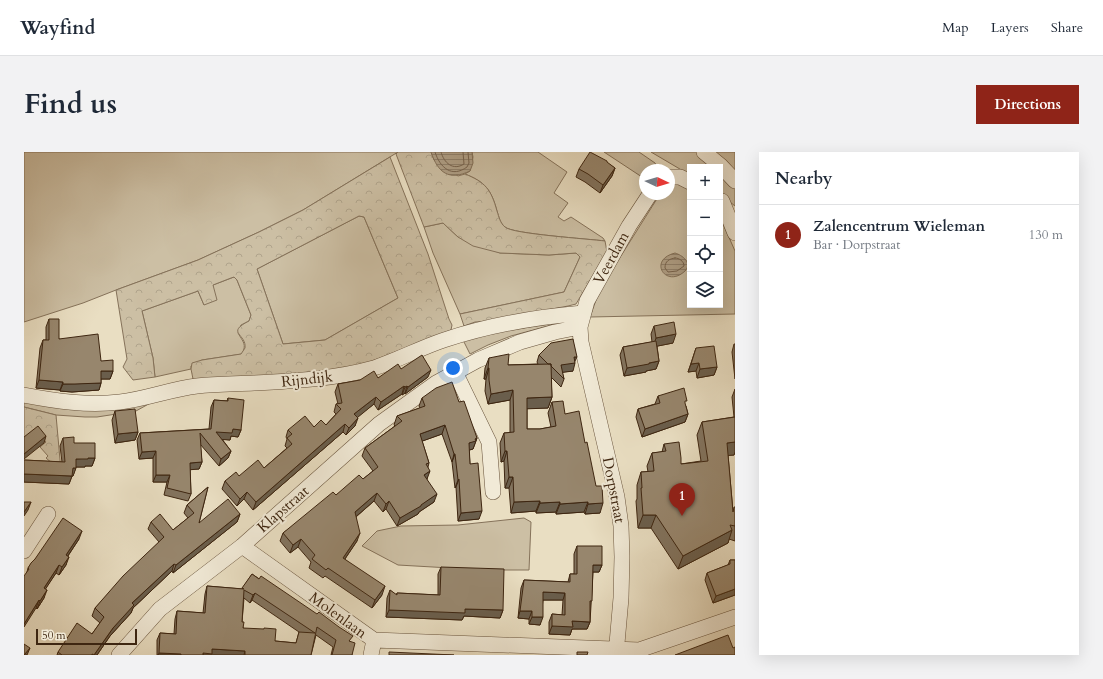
<!DOCTYPE html>
<meta charset="utf-8">
<style>
:root{--surface:#fff;--page:#f2f2f3;--text:#1f2937;--muted:#747a83;--line:#e0e1e3;--accent:#8f2418}
body{margin:0;font-family:Cardo,serif;background:var(--page);color:var(--text)}
.controls{position:absolute;right:12px;top:12px;display:grid;overflow:hidden;border-radius:0px;box-shadow:0 4px 16px #0002}
.controls button{width:36px;height:36px;display:grid;place-items:center;padding:0;border:0;border-bottom:1px solid var(--line);background:var(--surface);color:var(--text);font:20px sans-serif}
.compass{position:absolute;left:615px;top:12px;width:36px;height:36px;border-radius:50%;background:var(--surface);box-shadow:0 4px 16px #0002;rotate:94deg}
.scale{position:absolute;left:12px;bottom:10px;width:101px;box-sizing:border-box;padding-left:4px;border:2px solid #3e2611;border-top:0;font-size:11px;line-height:14px;white-space:nowrap;color:#3e2611;-webkit-text-stroke:3px #f1ead7;paint-order:stroke}
.you{position:absolute;left:429px;top:216px;width:14px;height:14px;margin:-10px;border:3px solid #fff;border-radius:50%;background:#1a73e8;box-shadow:0 0 0 6px #1a73e833}
.badge{display:grid;place-items:center;width:26px;height:26px;border-radius:50%;background:var(--accent);color:#fff;font-size:13px;font-weight:700}
.pin{position:absolute;translate:-50% -33px;filter:drop-shadow(0 1px 2px #0008)}
.pin::after{content:'';position:absolute;top:21px;width:14px;height:12px;background:inherit;clip-path:polygon(0 0,100% 0,50% 100%)}
.list{margin:0;padding:0;list-style:none}
h2{display:flex;justify-content:space-between;align-items:center;height:52px;margin:0;padding:0 16px;font-size:17px}
h2 small{font-size:13px;font-weight:400;color:var(--muted)}
.list li{display:grid;grid-template-columns:26px 1fr auto;gap:12px;align-items:center;box-sizing:border-box;height:60px;padding:0 16px;border-top:1px solid var(--line)}
.list b{display:block;font-size:15px;white-space:nowrap}
.list p{margin:0;font-size:13px;white-space:nowrap;color:var(--muted)}
.list em{font-size:13px;font-style:normal;color:var(--muted)}
.icon{flex:none;width:22px;height:22px;fill:none;stroke:currentColor;stroke-width:2;stroke-linecap:round;stroke-linejoin:round}
.map{position:relative;flex:none;width:711px;height:503px;overflow:hidden;border-radius:0px}
header{display:flex;align-items:center;gap:24px;box-sizing:border-box;height:56px;padding:0 20px;background:var(--surface);border-bottom:1px solid var(--line)}
header strong{font-size:19px}
nav{display:flex;gap:22px;margin-inline-start:auto;font-size:14px}
.intro{display:flex;align-items:center;justify-content:space-between;box-sizing:border-box;height:96px;padding:0 24px}
h1{margin:0;font-size:28px}
.button{padding:10px 18px;border-radius:0px;background:var(--accent);color:#fff;font-size:14px;font-weight:700}
main{display:flex;gap:24px;padding:0 24px}
aside{flex:1;background:var(--surface);border-radius:0px;box-shadow:0 4px 16px #0002}
.map>svg:first-child{display:block}
</style>
<header>
<strong>Wayfind</strong>
<nav><a>Map</a><a>Layers</a><a>Share</a></nav>
</header>
<div class="intro"><h1>Find us</h1><a class="button">Directions</a></div>
<main>
<div class="map">
<svg width="711" height="503" viewBox="0 0 711 503">
<defs>
<pattern id="forest-crowns" width="20" height="18" patternUnits="userSpaceOnUse"><rect width="20" height="18" fill="#ccbfa4"/><path d="M2 6a3 3 0 1 1 6 0M12 15a3 3 0 1 1 6 0" fill="none" stroke="#b0a48c"/></pattern>
<pattern id="water-rules" width="6" height="5" patternUnits="userSpaceOnUse"><rect width="6" height="5" fill="#af9f86"/><path d="M0 2.5h6" fill="none" stroke="#90816c"/></pattern>
</defs>
<rect width="100%" height="100%" fill="#e9dec2"/>
<filter id="stains"><feTurbulence type="fractalNoise" baseFrequency=".005" numOctaves="4"/><feColorMatrix values="0 0 0 0 .2 0 0 0 0 .09 0 0 0 0 .02 0 0 0 .5 -.17"/></filter>
<radialGradient id="worn" r=".72"><stop offset=".6" stop-color="#630" stop-opacity="0"/><stop offset="1" stop-color="#630" stop-opacity=".3"/></radialGradient>
<path fill="#ccbfa4" stroke="#85725a" d="M0 0H374L279 58 235 80 174 108 92 138 59 151 0 170Z
M448 0H514L543 20 530 41 544 51 534 65 540 69 547 65 579 86 581 89C566 87 488 82 481 75 476 71 475 65 473 59 467 37 461 30 441 22L446 19 449 5Z
M580 0H615L631 11 634 17 633 18H621V27Z
M627 0H675L693 15H666V23Z
M685 0H711V24Z
M696 17 711 32V54L696 42Z
M655 31 666 38V153H696V65L711 99V162L566 165 576 137 636 42H645V32Z
M335 64 340 65 374 146 301 188 259 192 233 117Z
M419 71 434 85 476 101 525 103 552 101 556 105 540 140 436 162 409 101 400 75Z
M210 125 213 128 227 163 225 169 217 173 214 181C219 190 223 192 218 202L178 208 167 214V217L131 225 129 206 118 159 174 139 180 153 189 133Z
M535 170V171L487 184 464 193 446 202 438 186Z
M0 246 130 249 112 259 73 265H61L32 263 0 255Z
M500 366 507 370 505 418H461L374 413 338 394 353 379 377 374 434 373Z"/>
<path fill="url(#forest-crowns)" stroke="#85725a" fill-rule="evenodd" d="M374 0H407L410 8 434 24 441 22C461 30 467 37 473 59 475 65 476 71 481 75 488 82 566 87 581 89L583 100 552 152 544 154 465 169 451 170 440 174 436 162 540 140 556 105 552 101 525 103 476 101 449 94 434 85 419 71 400 75 372 2Z
M366 5 404 102 425 167 428 173 427 178 335 214 302 220 174 229 169 227 167 217 168 211 178 208 217 202C218 200 220 198 221 196 223 182 201 181 225 169L227 163 213 128 210 125 207 126 189 133 193 148 180 153 174 139 118 159 129 206 131 225 109 228 99 215 103 207 92 138 174 108 235 80 279 58ZM335 64 340 65 374 146 301 188 259 192 233 117Z
M0 255 32 263 37 319 22 306 24 304 16 295 22 290 12 279 0 287Z"/>
<path fill="url(#water-rules)" stroke="#826f57" d="M407 0H448L449 11 446 19C425 29 414 21 407 0Z
M651 101C658 103 669 111 661 119 642 137 623 108 651 101Z"/>
<g fill="none" stroke-linecap="round" stroke-linejoin="round">
<path stroke="#76624c" stroke-width="1" d="M411 0C416 16 428 26 443 15L445 11 444 0
M417 0C420 11 429 19 440 12L439 0
M651 106C655 106 660 109 660 114L653 119 644 120 641 116C641 109 645 107 651 106Z"/>
<g stroke="#69543d" stroke-width="16">
<path id="minor" d="M680 0 697 14 711 29
M645 25H656L666 30
M698 49 711 81
M431 220 465 290 469 340
M0 243C32 249 63 254 96 250 122 247 147 237 173 234 192 232 211 232 230 231 270 229 311 227 350 216 374 208 396 196 420 188 465 173 512 165 559 161
M218 394 350 488 615 498 711 465
M0 399 24 362
M95 503 136 457 218 394 355 272 412 231 454 208 496 190 531 180 556 175
M347 503 350 488
M592 503 597 446 598 405 597 374 593 345 557 190 556 175 563 149 605 74 626 42"/>
</g>
<use href="#minor" stroke="#f1ead7" stroke-width="15"/>
</g>
<path fill="#82735e" stroke="#3e2611" fill-rule="evenodd" d="M583 11 591 16 588 24 576 41 561 30 552 25 555 17Z
M25 167 35 187 77 209 89 219 86 227H77V231L75 238 48 240 36 239V238L12 236 16 196 19 188H22V175Z
M630 174 649 191 633 194 635 209 632 217 622 219V220L600 224 596 203 599 195 628 190 627 182Z
M710 192H711V227L708 200Z
M672 196 693 215 690 223 673 226 672 219 664 220Z
M515 203 549 219 538 220 540 227 537 235 527 225 528 245 524 256H503V277H516L527 275 524 261 528 250 541 262 576 361 561 362 560 360 532 362V360L512 361V359L487 361 485 336H481L480 309 477 310 476 291 480 281H486V248L464 252 461 239 462 227H460L461 216 465 206 484 213 514 212 513 210Z
M377 217 404 225 381 242V241L378 243V242L354 258 350 252 333 265 331 274 322 283 319 280 229 358 220 347 213 354 198 337 201 329 240 316 263 296 261 294 263 287 262 285 264 278 302 273 312 262 310 260 312 252H314L311 240 314 232 354 226Z
M711 237V300L710 303H704L709 360 711 355V389L705 387 704 391 654 417 627 376H614L612 349 613 347V333L617 320H624L623 314 628 301 638 300 640 292 657 312 677 309 673 283 678 270 710 265 708 245Z
M634 244 662 254 664 262 661 270 618 285 612 265 614 257 631 252Z
M204 246 217 278 214 285 207 284 206 288 198 287 207 299 204 306 195 314 176 292 178 310 175 317H166L167 342 164 349 140 343 143 330H129V306L115 307 113 288 116 281 185 277 187 255 190 248 203 249Z
M398 246 435 250 453 286 449 297 445 298 446 312 455 367 434 369 432 335 431 336 428 310 418 282 398 289 405 311 404 315 403 327V328L410 350 395 360 394 362 373 374 362 357 359 360 350 349 332 365 333 389 321 407 358 443 348 456 301 424 299 426 285 416 287 410 274 395 266 401 256 389 259 381 312 343 339 327 349 319 338 304 341 296 371 274 370 273 373 264 396 256 395 254Z
M91 259 114 280 111 288 91 291 88 268Z
M39 286 50 291 71 306 68 314H61V315H52L49 324H48L45 332 0 330V308L38 310 36 294Z
M184 335 175 371 216 362 213 370 149 421 148 419 109 456 107 461 86 484 73 503H33L34 500 68 482 76 471 68 464 71 456 135 390 124 377 127 370 149 378 164 366 160 361 163 353Z
M55 387 44 404 42 413 35 423 32 421 21 437 20 446 13 457 12 456 3 420 4 416 11 407Z
M553 394 578 413 575 420H569L566 470 563 477H548L546 483 525 482V470L528 462 538 463 539 448H519L516 473 505 472V467L494 466 497 436 500 428 544 430 546 422H550V402Z
M706 408H711V443L689 451 681 428 683 421 704 413Z
M417 415 479 458 476 466 440 464 438 468 362 465 363 446 366 438 372 443 373 441 414 443V422Z
M228 422 327 490 328 503H307L309 495 292 483 287 503H133V488L136 481 150 482 151 467 153 459 179 461 181 442 183 434 218 437ZM220 446 226 451 228 448 275 480 272 491 251 489 219 476 218 470Z"/>
<path fill="#6a5e4c" stroke="#3e2611" d="M591 16 588 24 576 41 579 33Z
M652 182 649 191 629 195 632 186Z
M550 205H553L550 211H551L549 219 534 221 537 213Z
M635 209 632 217 622 219V220L600 224 603 216Z
M675 211 672 219 664 220 667 212Z
M693 215 690 223 673 226 676 217Z
M464 216H465L462 227H460Z
M407 218 404 225 381 242 384 235Z
M77 219H89L86 227H74Z
M15 228 39 230 36 238 12 236Z
M77 231 75 238 48 240 36 239 39 232Z
M380 234 378 242 354 258 357 250Z
M383 234 381 241 378 243 381 235Z
M489 238 486 248 464 252 467 242Z
M352 245 350 252 328 270 330 262Z
M528 245 524 256 499 257 503 246Z
M664 262 661 270 618 285 621 277Z
M334 266 331 274 322 283 325 276Z
M321 272 319 280 229 358 232 350Z
M421 273 418 282 393 291 396 282Z
M209 277 217 278 214 285 207 284 206 288 190 287 192 280Z
M114 280 111 288 91 291 94 282Z
M22 284 20 291 0 307V302Z
M453 286 449 297 442 299 445 291 451 287Z
M711 290V300L710 303 698 304 703 291Z
M132 299 129 306 115 307 118 300Z
M207 299 204 306 195 314 197 307Z
M481 299H483L480 309 477 310Z
M430 302H431L428 310Z
M64 306H71L68 314H61V315H49L52 307Z
M178 310 175 317 163 318 166 311Z
M49 316H52L49 324H46Z
M406 319 403 327 397 331 400 323Z
M0 322 48 324 45 332 0 330Z
M132 323H146L143 330H129Z
M485 325H489L485 336H481Z
M435 327 432 335 431 336 434 328Z
M223 340 220 347 213 354 216 347Z
M353 341 350 349 328 368 331 360Z
M413 342 410 350 395 360 394 362 373 374 376 366Z
M365 349 362 357 359 360 362 352Z
M516 349 512 359 487 361 490 350Z
M7 350 4 358 0 364V360Z
M536 350 532 360 512 361 516 351Z
M564 350 560 360 532 362 536 352Z
M579 351 576 361 561 362 564 352Z
M458 359 455 367 434 369 437 361Z
M216 362 213 370 149 421 152 413Z
M619 363H632L627 376H614Z
M708 378 704 391 654 417 659 404Z
M58 379 55 387 39 411 42 403Z
M336 381 333 389 316 414 319 406Z
M277 387 274 395 266 401 269 393Z
M45 405 42 413 35 423 38 415Z
M150 412 148 419 109 456 107 461 86 484 73 503H70L89 476 108 451Z
M35 413 32 421 17 444 20 436Z
M569 413H578L575 420H566Z
M361 434 358 443 348 456 351 448Z
M711 437V443L689 451 692 444Z
M23 438 20 446 13 457 16 449Z
M519 440 541 441 539 448H516Z
M231 441 228 448 226 451 229 443Z
M15 448 12 456 0 475V472Z
M441 457 479 458 476 466 440 464 438 468 362 465 365 458Z
M496 459H508L505 467 494 466Z
M508 465H519L516 473 505 472Z
M548 469 566 470 563 477H548L546 483 525 482 528 474Z
M6 496 3 503H0Z
M188 497 221 499 220 503H179V501Z
M135 501 157 502V503H134Z"/>
<path fill="#97866d" stroke="#3e2611" fill-rule="evenodd" d="M566 0 583 9V10L591 16 579 33 564 22 555 17Z
M25 167H35V187L74 182 77 209 89 208V219H77V231L51 232H39V230L15 228 19 188H25Z
M650 170 652 182 632 186 630 174Z
M549 187 553 205H550L551 211 537 213 540 227 527 214V212H524L515 203 527 191Z
M632 189 635 209 625 211V212L603 216 599 195Z
M690 194 693 215 676 217 675 211 667 212 672 196Z
M485 202 484 213 527 212 528 245 503 246V277H516L532 274 528 250 539 249 541 262 555 259 561 291 563 290 572 334H578L579 351 564 352V350L536 352V350L516 351V349L490 350 489 325H485L483 299H481L480 281 490 280 489 238 467 242 465 228V216H464L465 206Z
M398 203 407 218 384 235 383 234 381 235 380 234 357 250 352 245 330 262 334 266 325 276 321 272 232 350 223 340 216 347 201 329 212 320 215 324 234 308 240 316 268 292 263 286 268 282 264 278 281 264 290 275 297 268 302 273 317 257 312 252 318 251 314 232 336 228 350 219 354 226 374 212 377 217Z
M428 230 435 250 440 249 453 286 451 287 452 289 445 291 446 312 454 311 458 359 437 361 435 327 434 328 431 302H430L421 273 396 282 405 311 402 312 406 319 400 323 413 342 397 353V354L376 366 365 349 362 352 353 341 331 360 336 381 319 406 361 434 351 448 304 416 302 418 288 407 291 403 277 387 269 393 259 381 309 340 312 343 335 323 339 327 354 315 341 296 378 269 373 264 401 254 398 246 412 236Z
M660 236 663 249H661V251L664 262 621 277 614 257 636 251 634 244Z
M204 246 220 248 217 278 209 277 208 281 192 280 207 299 197 307 176 281 178 310 166 311 167 342 143 336 146 323H132V299L118 300 116 281 187 277 190 248 204 249Z
M111 257 114 280 94 282 91 259Z
M711 265V290L703 291 709 360 710 355H711V374L706 373 708 378 659 404 632 363H619L617 336H618L617 320 630 319 628 301 642 299 640 292 655 290 657 306V312L684 309 678 270Z
M14 274 22 284 0 302V285Z
M50 285V291H71V306H64V307H52V316H49L48 324 0 322V308L41 310 39 286Z
M184 335 175 371 204 347 216 362 152 413 150 412 108 451 110 453 89 476 70 503 68 502V503H38L34 500 53 471 68 482 80 465 71 456 99 424 140 385 127 370 136 362 149 378 170 361 163 353Z
M0 350H7L0 360Z
M39 366 58 379 42 403 45 405 38 415 35 413 20 436 23 438 16 449 15 448 0 472V424L5 417 4 416 7 411 11 407Z
M553 394H578V413H569L568 449H566V470L548 469 549 475 528 474V462L541 463V441L519 440V465H508V459H496L500 428 546 430V422H553Z
M706 408H711V437L692 444 683 421 706 412Z
M417 415 480 417 479 458 441 457V461L365 458 366 438 373 443V441L416 443Z
M228 422 235 427 237 424 293 462 295 460 315 475 329 484 325 489 331 491 328 503H308L312 488 293 475 287 503H221V499L188 497V502L179 501V503H157V502L135 501 136 481 152 482 153 459 181 461 183 434 220 437 218 436ZM220 438 229 443 231 441 291 481 275 480 272 491 251 489 252 477 240 476V477L219 476 220 470H218Z
M704 483 709 496 711 495V503H651Z
M0 492 6 496 0 503Z
M365 500 430 503H365Z
M553 500H564L563 503H553Z"/>
<g text-anchor="middle" stroke-width="4" stroke-linejoin="round" paint-order="stroke">
<g font-size="15" fill="#3e2611" stroke="#f1ead7">
<text transform="translate(587 106) rotate(-61)" y="5">Veerdam</text>
<text transform="translate(283 227) rotate(-6)" y="5">Rijndijk</text>
<text transform="translate(590 338) rotate(79)" y="5">Dorpstraat</text>
<text transform="translate(259 357) rotate(-41)" y="5">Klapstraat</text>
<text transform="translate(314 463) rotate(36)" y="5">Molenlaan</text>
</g>
</g>
<rect width="100%" height="100%" filter="url(#stains)"/>
<rect width="100%" height="100%" fill="url(#worn)"/>
</svg>
<div class="controls">
<button>+</button>
<button>−</button>
<button><svg class="icon" aria-label="locate" viewBox="0 0 24 24"><circle cx="12" cy="12" r="6"/><path d="M12 2v4M12 18v4M2 12h4M18 12h4"/></svg></button>
<button><svg class="icon" aria-label="layers" viewBox="0 0 24 24"><path d="M12 4l9 5-9 5-9-5zM3 14l9 5 9-5"/></svg></button>
</div>
<svg class="compass" viewBox="-18 -18 36 36"><path d="M0-13l5 13h-10z" fill="#e53935"/><path d="M0 13l5-13h-10z" fill="#747a83"/></svg>
<div class="scale">50 m</div>
<div class="you"></div>
<div class="pin badge" style="left:658px;top:364px">1</div>
</div>
<aside>
<h2>Nearby<small></small></h2>
<ul class="list">
<li><span class="badge">1</span><div><b>Zalencentrum Wieleman</b><p>Bar · Dorpstraat</p></div><em>130 m</em></li>
</ul>
</aside>
</main>
